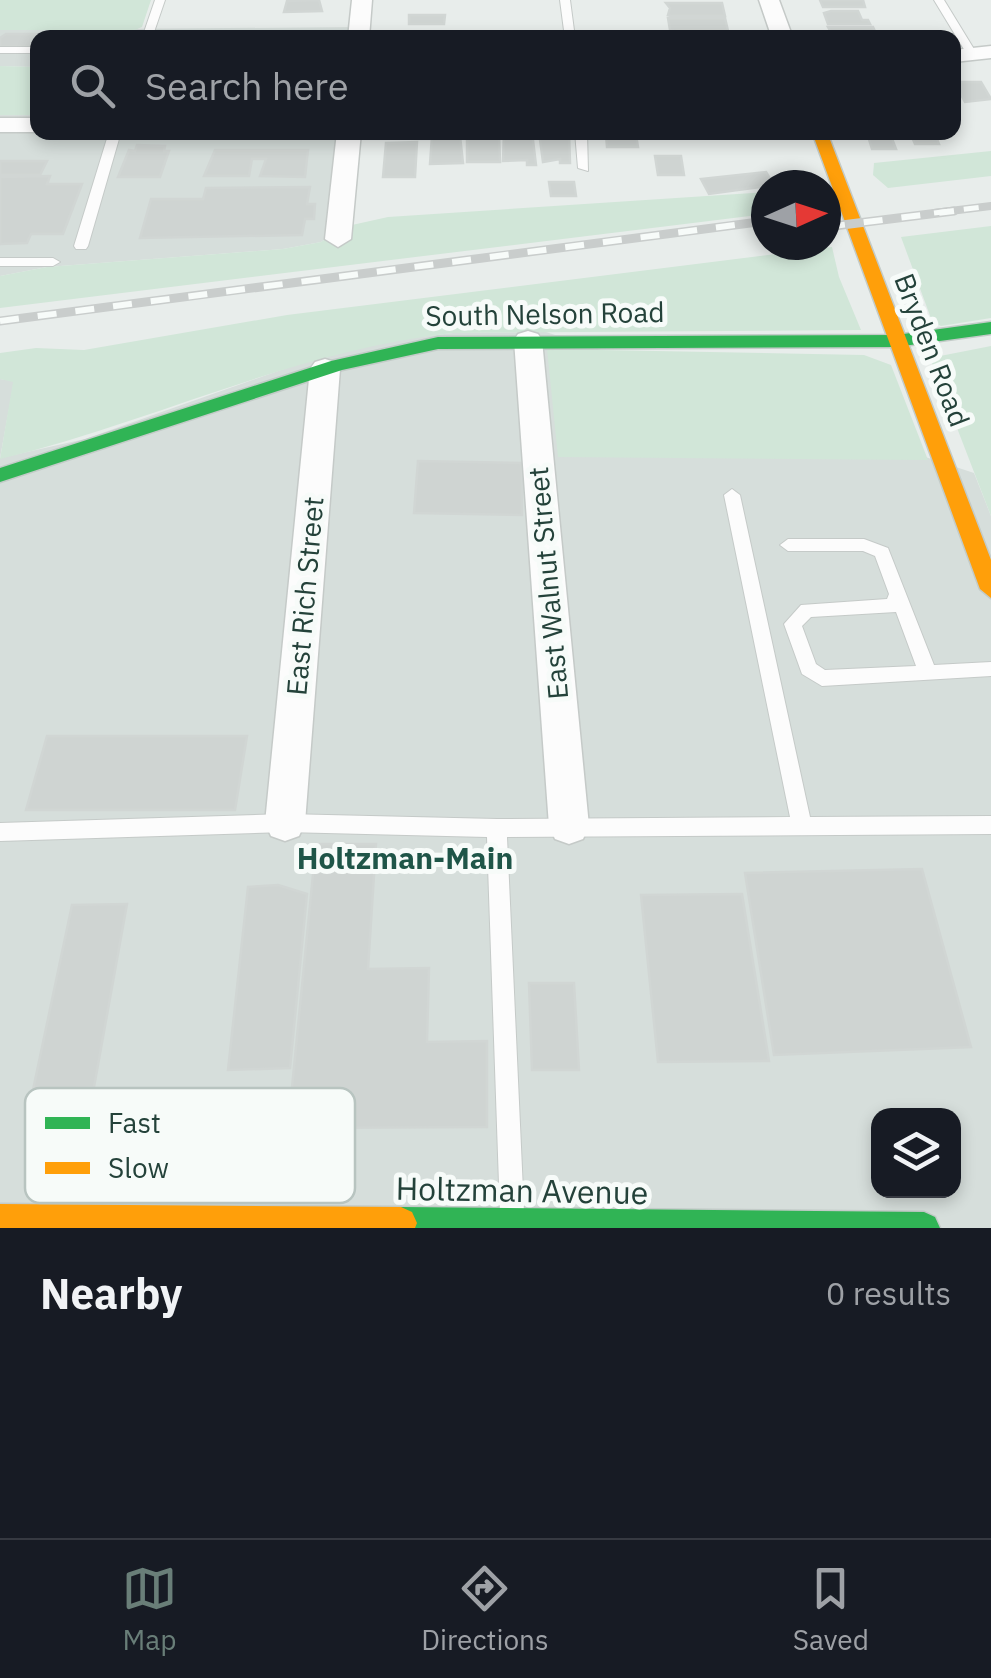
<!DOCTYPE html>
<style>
:root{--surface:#171b24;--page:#20242c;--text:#f1f3f6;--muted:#9ea1a6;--line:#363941;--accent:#697e78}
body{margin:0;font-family:"IBM Plex Sans",sans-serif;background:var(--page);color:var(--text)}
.controls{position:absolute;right:30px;bottom:30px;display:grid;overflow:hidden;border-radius:20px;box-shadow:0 5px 15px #0003}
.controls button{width:90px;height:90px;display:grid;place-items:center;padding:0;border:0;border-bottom:2px solid var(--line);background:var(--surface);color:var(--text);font:50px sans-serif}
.compass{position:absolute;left:751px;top:170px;width:90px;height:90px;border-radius:50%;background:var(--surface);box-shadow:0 5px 15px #0003;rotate:87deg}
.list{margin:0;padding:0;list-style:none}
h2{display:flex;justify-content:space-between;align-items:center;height:130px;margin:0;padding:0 40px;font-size:42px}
h2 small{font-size:32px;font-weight:400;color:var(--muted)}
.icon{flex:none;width:55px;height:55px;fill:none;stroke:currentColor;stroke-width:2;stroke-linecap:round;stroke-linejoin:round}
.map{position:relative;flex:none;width:991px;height:1228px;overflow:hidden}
.search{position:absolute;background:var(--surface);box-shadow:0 5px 15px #0003;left:30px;right:30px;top:30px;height:110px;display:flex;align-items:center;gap:25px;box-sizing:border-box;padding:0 35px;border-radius:20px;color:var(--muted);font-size:38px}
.sheet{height:310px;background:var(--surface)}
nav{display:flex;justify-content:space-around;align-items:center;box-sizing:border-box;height:140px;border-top:2px solid var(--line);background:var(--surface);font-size:28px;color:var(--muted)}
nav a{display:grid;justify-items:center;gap:5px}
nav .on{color:var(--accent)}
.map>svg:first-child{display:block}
</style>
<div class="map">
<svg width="991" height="1228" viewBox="0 0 991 1228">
<rect width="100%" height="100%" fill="#e8edeb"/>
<path fill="#d6dedb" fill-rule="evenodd" d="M361 27 360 38H38L37 67 0 66V30Z
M0 115H37L38 132 351 133 343 227 321 242 283 249 47 267 0 276Z
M546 332 974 473 991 516V1228H0V379L14 381 0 458 85 439 318 357 392 340 453 333ZM878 1116H954V1190H878Z"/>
<path fill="#d1e6d8" d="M0 0H151L142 27 135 30H0Z
M0 66 37 67V115H0Z
M991 151V176L888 188 873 175 874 163Z
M766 192V214L0 308V276L47 267 283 249 321 242 343 227 388 217Z
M991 226V318L941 326 932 321 901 237Z
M832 247 839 277 861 330 453 333C296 350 153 422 0 459L13 382 0 379V353L36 348 84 350 287 315Z
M991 346V516L930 358Z
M547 349 864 355 891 365 928 460 558 457Z"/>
<path fill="#cfd4d2" stroke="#d1d6d4" stroke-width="2.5" d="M319 0 322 11 284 12 287 1Z
M820 0H863L865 7H823Z
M666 3H722L725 16H672L668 15 670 8Z
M831 11H858L862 20H868L870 24H828L824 13Z
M409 15H445L444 24H409Z
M668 18H725L728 31H675L670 30Z
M828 27H873L878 38H834Z
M257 33H315L314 38H256Z
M6 34H49L38 38V47H0V38Z
M954 82H981L991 99 965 102Z
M504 132H532L536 165H527V160L503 161Z
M539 132H569L570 163H560V159L543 162Z
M910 132H934L939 144H915Z
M467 133H499L500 162H467Z
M606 135H636L638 147H607Z
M432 136H460L463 163 430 164Z
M868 136H891L896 149H872Z
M417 142 415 177H383L386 143Z
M137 145 165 146 164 151H169L160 177H118L129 150 135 151Z
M215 150H308L305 177 260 176 266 159H252L249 176H204Z
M655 156H681L684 175H658Z
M0 161H47L40 175H0Z
M766 172 774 185 709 194 701 179Z
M50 176 47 184H82L63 234H31L27 243 0 244V177Z
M549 182H574L576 196H551Z
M310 187 307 204H315L314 219H305L302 235 140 238 151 199H203L206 188Z
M418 461 522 463V515L414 513Z
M47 736H247L235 810H26Z
M316 844H376L368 969 429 968 427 1042 487 1041V1127L288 1128Z
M922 869 971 1047 774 1055 745 873Z
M278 885 307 894 290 1068 228 1070 248 887Z
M742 894 769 1061 658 1062 641 895Z
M127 904 94 1087 33 1090 72 905Z
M529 983H574L579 1070H532Z"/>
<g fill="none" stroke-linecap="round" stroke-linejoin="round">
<g stroke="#c5cac8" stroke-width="2">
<path id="lane" d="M155 0H165L152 38H142Z
M560 0H570L575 38H565Z
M934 0H944L977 54 976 56H968Z
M109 35 131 38H104Z
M0 47H38V53H0Z
M109 132H121L88 246 86 249H76L74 246Z
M575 132H587L588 171 578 168Z
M0 258H53L60 262 53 266H0Z
M732 489 740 495 810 817 991 816V834L507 837 524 1213 521 1222 512 1225 503 1222 500 1213 487 837 285 832 0 841V823L285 814 497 819 790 817 724 495Z
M788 539H864L888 548 934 665 991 662V676L822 686 802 674 784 624 801 605 887 599 889 594 875 556 863 551H788L780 545ZM896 612 916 666 825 670 816 664 802 626 811 617Z"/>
</g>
<g stroke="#c5cac8" stroke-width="3">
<path id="street" d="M352 0H372L369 38H348Z
M759 0H779L793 38H772Z
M991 46V58L954 62V50Z
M0 118H38V132H0Z
M337 132H361L351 239 338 247 325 239Z
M528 331 538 334 542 340 589 826 583 839 569 844 555 839 549 826 514 340 518 334Z
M325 359 335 362 340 369 305 823 299 836 285 841 271 836 265 823 310 369 315 362Z"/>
</g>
<g stroke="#c3cbc8" stroke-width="3">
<path id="fast" d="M991 322V334L896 347 438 349 342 370 0 482V468L331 361 438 337 896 335Z
M401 1207 924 1212 935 1217 940 1228H387L385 1223 390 1212Z"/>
</g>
<g stroke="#c3cbc8" stroke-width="3">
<path id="slow" d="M812 132H827L991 560V598L980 589Z
M0 1204 401 1207 412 1212 417 1223 415 1228H0Z"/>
</g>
<use href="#lane" fill="#fcfcfc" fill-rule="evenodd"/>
<use href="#street" fill="#fcfcfc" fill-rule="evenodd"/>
<use href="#fast" fill="#30b455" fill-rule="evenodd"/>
<use href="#slow" fill="#ff9f0a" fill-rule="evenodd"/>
<g stroke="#c9cdcc" stroke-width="8">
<path id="rail-far1" d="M934 213 991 206"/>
</g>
<g stroke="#c9cdcc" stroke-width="9">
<path id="rail" d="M826 227 954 211
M0 321 766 221"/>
</g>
<use href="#rail-far1" stroke="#f7fbf9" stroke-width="5" stroke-dasharray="15" stroke-linecap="butt"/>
<use href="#rail" stroke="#f7fbf9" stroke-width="6" stroke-dasharray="19" stroke-linecap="butt"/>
</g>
<g text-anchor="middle" stroke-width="10" stroke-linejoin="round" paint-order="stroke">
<g font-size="28" fill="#24423a" stroke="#f7fbf9">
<text transform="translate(545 314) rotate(-1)" y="10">South Nelson Road</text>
<text transform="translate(932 350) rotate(69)" y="10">Bryden Road</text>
<text transform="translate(548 583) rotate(-95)" y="10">East Walnut Street</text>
<text transform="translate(305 596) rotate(-85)" y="10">East Rich Street</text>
</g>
<g font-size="30" font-weight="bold" fill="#1f5548" stroke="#f7fbf9">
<text x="405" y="869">Holtzman-Main</text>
</g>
<g font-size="32" fill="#24423a" stroke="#f7fbf9">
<text transform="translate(522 1191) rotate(1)" y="11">Holtzman Avenue</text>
</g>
</g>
<rect x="25" y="1088" width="330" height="115" rx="15" fill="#f7fbf9" stroke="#b8c4c0" stroke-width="2.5"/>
<rect x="45" y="1117" width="45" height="12" fill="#30b455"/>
<rect x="45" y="1162" width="45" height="12" fill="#ff9f0a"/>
<g font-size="28" fill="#24423a">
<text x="108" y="1133">Fast</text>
<text x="108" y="1178">Slow</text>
</g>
</svg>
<div class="controls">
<button><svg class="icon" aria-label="layers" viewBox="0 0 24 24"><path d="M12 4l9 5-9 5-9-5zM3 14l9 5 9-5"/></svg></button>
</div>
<svg class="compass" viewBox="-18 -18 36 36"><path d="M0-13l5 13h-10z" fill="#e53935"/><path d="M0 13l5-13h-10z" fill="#9ea1a6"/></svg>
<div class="search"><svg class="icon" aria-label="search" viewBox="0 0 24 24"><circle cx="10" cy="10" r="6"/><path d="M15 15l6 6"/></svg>Search here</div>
</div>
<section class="sheet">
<h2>Nearby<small>0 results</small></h2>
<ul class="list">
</ul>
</section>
<nav>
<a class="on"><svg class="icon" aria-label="map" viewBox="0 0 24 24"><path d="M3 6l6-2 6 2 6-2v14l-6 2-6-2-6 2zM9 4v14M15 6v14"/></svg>Map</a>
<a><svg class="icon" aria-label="directions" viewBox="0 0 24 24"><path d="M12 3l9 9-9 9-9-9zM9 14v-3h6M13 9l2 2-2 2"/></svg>Directions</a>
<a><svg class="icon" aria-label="saved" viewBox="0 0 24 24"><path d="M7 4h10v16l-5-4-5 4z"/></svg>Saved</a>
</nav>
